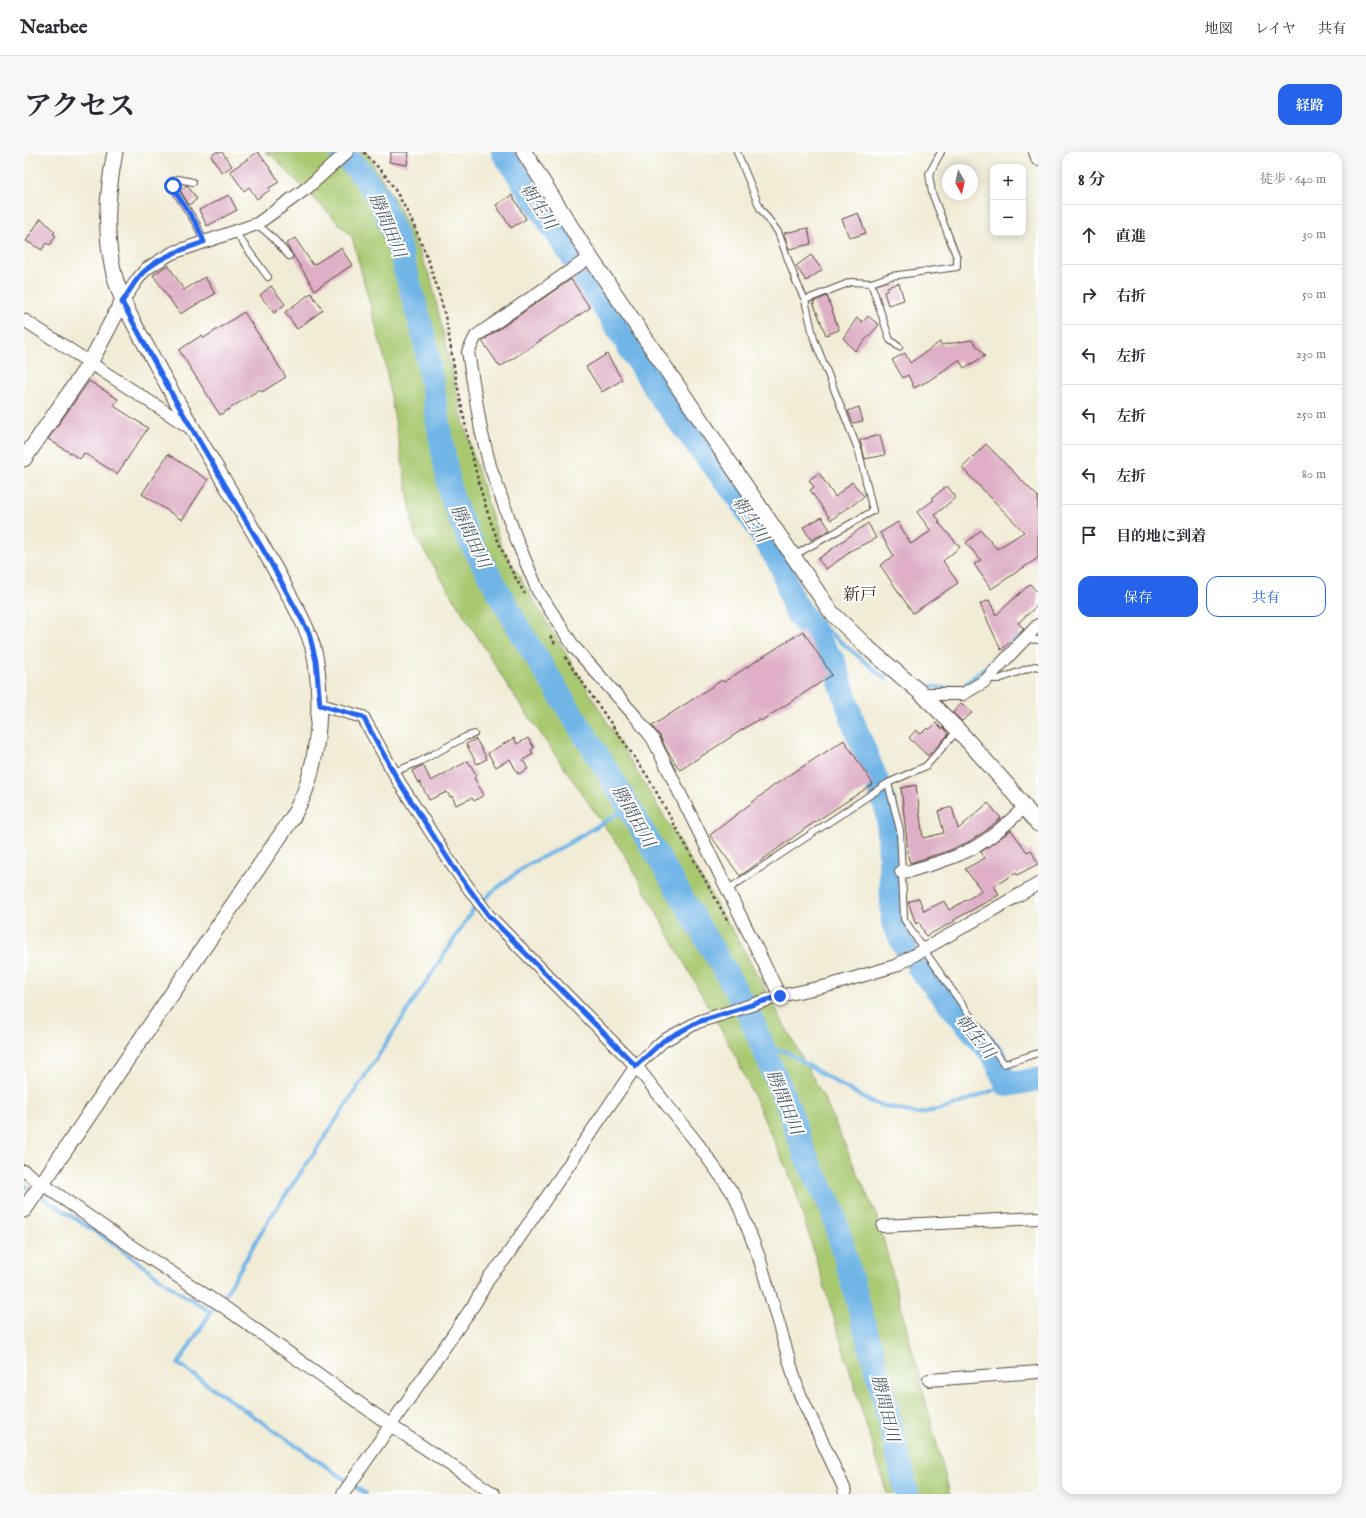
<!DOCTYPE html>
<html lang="ja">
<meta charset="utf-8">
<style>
:root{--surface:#fff;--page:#f7f7f7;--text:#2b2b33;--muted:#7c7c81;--line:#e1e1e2;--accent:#2563eb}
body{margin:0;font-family:"IM FELL English","Noto Serif JP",serif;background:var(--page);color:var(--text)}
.controls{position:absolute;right:12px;top:12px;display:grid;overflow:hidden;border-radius:8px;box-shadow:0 2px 10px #0003}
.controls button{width:36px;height:36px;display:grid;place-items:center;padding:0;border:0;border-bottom:1px solid var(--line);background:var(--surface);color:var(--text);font:20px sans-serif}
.compass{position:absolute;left:918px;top:12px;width:36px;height:36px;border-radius:50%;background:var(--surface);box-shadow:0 2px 10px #0003;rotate:172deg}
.stop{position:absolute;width:12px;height:12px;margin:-9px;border:3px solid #2563eb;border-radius:50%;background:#fff}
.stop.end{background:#2563eb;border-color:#fff;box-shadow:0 1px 4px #0008}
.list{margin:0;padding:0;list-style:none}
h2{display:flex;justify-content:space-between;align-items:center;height:52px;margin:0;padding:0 16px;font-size:17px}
h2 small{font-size:13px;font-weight:400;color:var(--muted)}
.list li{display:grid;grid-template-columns:26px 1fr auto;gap:12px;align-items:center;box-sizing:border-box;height:60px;padding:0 16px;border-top:1px solid var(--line)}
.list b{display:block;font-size:15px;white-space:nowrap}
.list em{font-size:13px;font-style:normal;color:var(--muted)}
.actions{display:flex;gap:8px;padding:12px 16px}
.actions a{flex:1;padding:9px 0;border:1px solid var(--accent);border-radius:12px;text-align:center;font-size:14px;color:var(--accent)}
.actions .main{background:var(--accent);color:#fff}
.icon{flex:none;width:22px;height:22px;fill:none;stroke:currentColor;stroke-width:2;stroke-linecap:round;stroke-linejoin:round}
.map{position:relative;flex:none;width:1014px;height:1342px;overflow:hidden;border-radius:12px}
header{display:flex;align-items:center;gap:24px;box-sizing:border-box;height:56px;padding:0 20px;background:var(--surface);border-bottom:1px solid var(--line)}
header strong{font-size:19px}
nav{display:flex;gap:22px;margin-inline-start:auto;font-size:14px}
.intro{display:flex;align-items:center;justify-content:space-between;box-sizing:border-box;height:96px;padding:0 24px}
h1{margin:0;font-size:28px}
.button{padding:10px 18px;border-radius:12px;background:var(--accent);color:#fff;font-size:14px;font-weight:700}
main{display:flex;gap:24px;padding:0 24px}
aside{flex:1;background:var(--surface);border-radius:12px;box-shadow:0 2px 10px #0003}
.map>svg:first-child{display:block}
</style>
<header>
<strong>Nearbee</strong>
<nav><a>地図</a><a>レイヤ</a><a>共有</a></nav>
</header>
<div class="intro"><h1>アクセス</h1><a class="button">経路</a></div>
<main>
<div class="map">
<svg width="1014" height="1342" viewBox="0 0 1014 1342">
<rect width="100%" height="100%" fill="#fff"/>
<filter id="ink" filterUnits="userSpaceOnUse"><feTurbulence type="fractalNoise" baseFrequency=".025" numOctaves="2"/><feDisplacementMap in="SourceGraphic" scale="8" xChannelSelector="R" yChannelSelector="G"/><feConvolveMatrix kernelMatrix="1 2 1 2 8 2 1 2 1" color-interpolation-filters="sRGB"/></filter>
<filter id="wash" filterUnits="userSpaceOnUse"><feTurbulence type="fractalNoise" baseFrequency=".012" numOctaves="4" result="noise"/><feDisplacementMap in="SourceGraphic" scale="16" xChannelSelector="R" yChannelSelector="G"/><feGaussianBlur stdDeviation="0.9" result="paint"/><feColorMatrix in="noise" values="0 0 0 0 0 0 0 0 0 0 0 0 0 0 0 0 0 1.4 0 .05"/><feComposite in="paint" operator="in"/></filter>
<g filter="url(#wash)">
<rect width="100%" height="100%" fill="#f1ecd6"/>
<path fill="#a9c971" stroke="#727a48" d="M241 0H342L376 57 407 127 440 273 477 394 712 784 798 942 854 1067 926 1342H863L770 1034 713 907 602 705 487 539 391 384 360 205 328 85 248 4Z"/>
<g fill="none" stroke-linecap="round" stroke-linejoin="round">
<path stroke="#71b5e7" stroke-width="4" d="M758 415 800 476 863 528
M903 534 920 536 939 535 995 485
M739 896 761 899 815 932 849 951 893 962 926 955 983 933
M0 1033 87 1090 156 1141 187 1160
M342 1342 154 1212 187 1160 199 1146 244 1069 307 976 449 758 468 740 503 713 540 694 605 655"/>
<path stroke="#71b5e7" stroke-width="24" d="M317 0 337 21 355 46 372 85 401 188 415 277 427 343 438 371 449 394 501 487 587 625 697 812 725 862 765 957 782 1005 808 1057 856 1230 883 1342
M479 0 550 107
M559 122 640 250 717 349 758 415 771 458 810 510 829 570 854 632
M857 641 864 662 869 770 881 795
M894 815 970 904 983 933 1014 927"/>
</g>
<g id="blocks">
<path fill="#deafc6" d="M192 0H198L208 14 198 21 187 4Z
M234 0 249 20 255 30 245 36 246 38 233 47 225 35 220 39 206 19Z
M367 0H385L383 13 365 10Z
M163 33 173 47 165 53 156 38Z
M205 43 213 58 183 74 175 58Z
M488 43 502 67 487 76 472 53Z
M834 61 842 81 830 85H825L818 67Z
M17 66 31 80 29 82 32 84 26 93 22 91 18 98 2 89Z
M784 76 787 92 765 97 760 81Z
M271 86 289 113 317 96 328 113 291 138 262 92Z
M787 103 798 118 782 129 772 114Z
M144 113 160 138 181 125 191 142 156 162 129 123Z
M547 127 566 156 476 215 458 189Z
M875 131 880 148 864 153 860 140 864 138 863 135Z
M247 134 261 152 250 161 236 143Z
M287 141 299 158 273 177 261 160Z
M803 144 815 178 802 183 789 150Z
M220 160 262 225 238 240 236 237 196 263 155 198 178 183 180 186Z
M844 164 855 173 831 199 819 186 833 166 839 170Z
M948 188 961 204 940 216 935 208 904 229 890 236 884 223 879 226 868 208 881 201 886 211 916 190 917 193Z
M583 202 598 228 578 240 562 215Z
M65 229 94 247 90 254 124 276 93 322 60 301 56 307 24 287Z
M835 255 839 269 829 271 824 259Z
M856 283 861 303 841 307 836 288Z
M962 292 1014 345V406L967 437 950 412 957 408 942 391 957 378 973 397 1000 380 938 316Z
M144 302 184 328 158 368 118 342Z
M795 321 811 345 828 330 840 344 825 356 824 355 807 368 786 338 790 335 785 328Z
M923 334 932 345 911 363 916 369 914 370 936 395 919 409 934 431 889 461 856 413 870 404 856 381 874 370 887 392 907 379 893 360 910 348 908 346Z
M798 365 806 378 787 388 779 375Z
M844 371 852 386 824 400 825 401 802 417 794 407Z
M1006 432 1014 441V453L994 471 1000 477 977 498 956 452 965 448 972 463Z
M779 479 808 523 737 569 735 567 656 618 642 597 636 584 628 574 698 528 700 530Z
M937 551 948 561 938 569 929 561Z
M912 571 918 577 919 575 924 581V583L904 604 885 586 892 578 897 582 903 576 905 578Z
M490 586 493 592 504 586 510 596 507 598 509 602 499 608 504 617 494 622 486 607 472 615 464 601Z
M452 587 463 607 453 612 442 592Z
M820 588 849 632 782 676 716 724 686 683 752 632Z
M444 609 453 624 450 626 460 643 450 649 448 646 432 653 428 644 426 645 423 640 405 648 396 630 394 631 388 619 399 613 407 629Z
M892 633 899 686 920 681 914 659 928 655 934 677 964 651 977 666 960 680 944 690 924 699 886 711 883 701 884 700 883 690 877 636Z
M987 678 1003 700 1007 698 1014 712 993 723 992 721 970 734 975 743 930 768 931 769 902 784 895 770 892 772 884 750 895 746 900 759 920 749 925 758 958 739 941 717 961 706 957 700Z"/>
</g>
</g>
<g filter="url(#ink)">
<use href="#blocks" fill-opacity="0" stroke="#56473a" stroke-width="1"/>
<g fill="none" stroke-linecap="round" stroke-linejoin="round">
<g stroke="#56473a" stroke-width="8">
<path id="service" d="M713 0 736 56 754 80 772 129 781 148 790 187 835 300 849 359 769 404
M1008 0 1011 9 1014 10
M169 30 154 27 148 29 153 42 173 73 180 90
M233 72 248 85 265 104
M211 80 244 125
M847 131 866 188 875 195
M781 148 827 130 847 131 867 124 933 115V106L908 41 905 22 917 0
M1002 487 1014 488
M964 525 970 527H975L1011 514 1014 515
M934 578 902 614 864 631 876 678 880 767 900 798 980 912 1014 901
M370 620 395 610 441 585 450 582
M703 738 864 631"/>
</g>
<g stroke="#56473a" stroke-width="14">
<path id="minor" d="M566 105 452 184 444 200 457 278 466 314 493 389 514 439 550 495 611 564 629 587 756 844
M98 150 113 128 122 117 148 101 233 72 283 36 323 0
M0 168 168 277
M898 542H939L961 529 1014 473
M296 553 339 565 375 630 430 716 465 764 612 914 673 991 711 1044 735 1105 774 1238 820 1336 821 1342
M877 720 886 719C904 713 923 709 939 701 963 691 982 672 1001 655
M0 1019 101 1090 200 1155 366 1273 470 1342
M859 1074 1014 1066
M905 1228 1014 1220
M319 1342 451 1151 466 1124 480 1108 612 914 639 889 674 870 683 867 756 844 807 833 871 814 1014 732"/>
</g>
<g stroke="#56473a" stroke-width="17">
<path id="tertiary" d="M500 0 566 105 807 460 844 496 898 542 934 578 984 634 1014 672
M0 307 66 211 98 150
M0 1058 269 665C273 656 278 647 281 639 295 601 298 549 292 510 288 481 271 455 258 430 218 355 171 285 131 210 116 182 98 154 90 122 80 81 83 41 91 0"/>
</g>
<path stroke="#56473a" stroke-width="2.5" stroke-dasharray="3 3" stroke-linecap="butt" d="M340 0C348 10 359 19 366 30 390 67 406 109 418 152 424 174 427 198 431 221 446 296 459 375 501 442
M526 484 532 493
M541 505 624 625 705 771"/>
<use href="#service" stroke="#fff" stroke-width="6"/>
<use href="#minor" stroke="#fff" stroke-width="12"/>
<use href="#tertiary" stroke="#fff" stroke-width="15"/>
</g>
</g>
<g fill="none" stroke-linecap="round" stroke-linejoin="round" filter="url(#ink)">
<path stroke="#2563eb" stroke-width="5" d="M149 34 153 42 173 73 180 90C160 97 140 103 123 117 112 125 106 139 98 150L150 246 248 413 285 481 292 509 296 553 339 565 375 630 430 716 465 764 612 914 639 889 674 870 756 844"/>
</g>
<g text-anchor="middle" stroke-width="4" stroke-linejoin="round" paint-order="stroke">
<g font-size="17" font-style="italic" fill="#4e5b64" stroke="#fff">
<text transform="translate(515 54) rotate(57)" y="6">朝生川</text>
<text transform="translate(364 73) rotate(67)" y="6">勝間田川</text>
<text transform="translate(727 367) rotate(57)" y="6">朝生川</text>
<text transform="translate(447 384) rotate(64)" y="6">勝間田川</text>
<text transform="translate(610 664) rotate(60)" y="6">勝間田川</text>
<text transform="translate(952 884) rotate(51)" y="6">朝生川</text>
<text transform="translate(761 950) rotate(68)" y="6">勝間田川</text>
<text transform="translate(862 1256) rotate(76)" y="6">勝間田川</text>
</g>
<g font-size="17" fill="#3b2a1e" stroke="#fff">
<text x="836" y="448">新戸</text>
</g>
</g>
</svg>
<div class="controls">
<button>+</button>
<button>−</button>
</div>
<svg class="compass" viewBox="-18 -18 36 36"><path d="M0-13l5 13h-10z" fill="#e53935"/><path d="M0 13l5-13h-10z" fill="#7c7c81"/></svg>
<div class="stop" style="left:149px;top:34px"></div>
<div class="stop end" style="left:756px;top:844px"></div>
</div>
<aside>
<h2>8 分<small>徒歩 · 640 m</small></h2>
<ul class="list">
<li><svg class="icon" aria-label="ahead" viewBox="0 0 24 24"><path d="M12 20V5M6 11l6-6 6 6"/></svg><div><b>直進</b></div><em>30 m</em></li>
<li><svg class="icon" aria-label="right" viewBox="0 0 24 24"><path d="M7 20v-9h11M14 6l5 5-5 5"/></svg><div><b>右折</b></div><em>50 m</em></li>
<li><svg class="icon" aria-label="left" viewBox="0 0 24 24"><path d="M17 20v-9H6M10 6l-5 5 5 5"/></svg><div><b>左折</b></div><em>230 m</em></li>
<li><svg class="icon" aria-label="left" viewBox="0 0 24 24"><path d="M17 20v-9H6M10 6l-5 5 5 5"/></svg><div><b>左折</b></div><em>250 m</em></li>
<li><svg class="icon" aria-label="left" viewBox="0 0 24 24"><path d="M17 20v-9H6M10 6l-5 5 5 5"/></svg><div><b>左折</b></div><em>80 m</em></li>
<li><svg class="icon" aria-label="arrive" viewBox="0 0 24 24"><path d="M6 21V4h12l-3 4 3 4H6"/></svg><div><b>目的地に到着</b></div></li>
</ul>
<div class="actions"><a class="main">保存</a><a>共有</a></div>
</aside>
</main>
